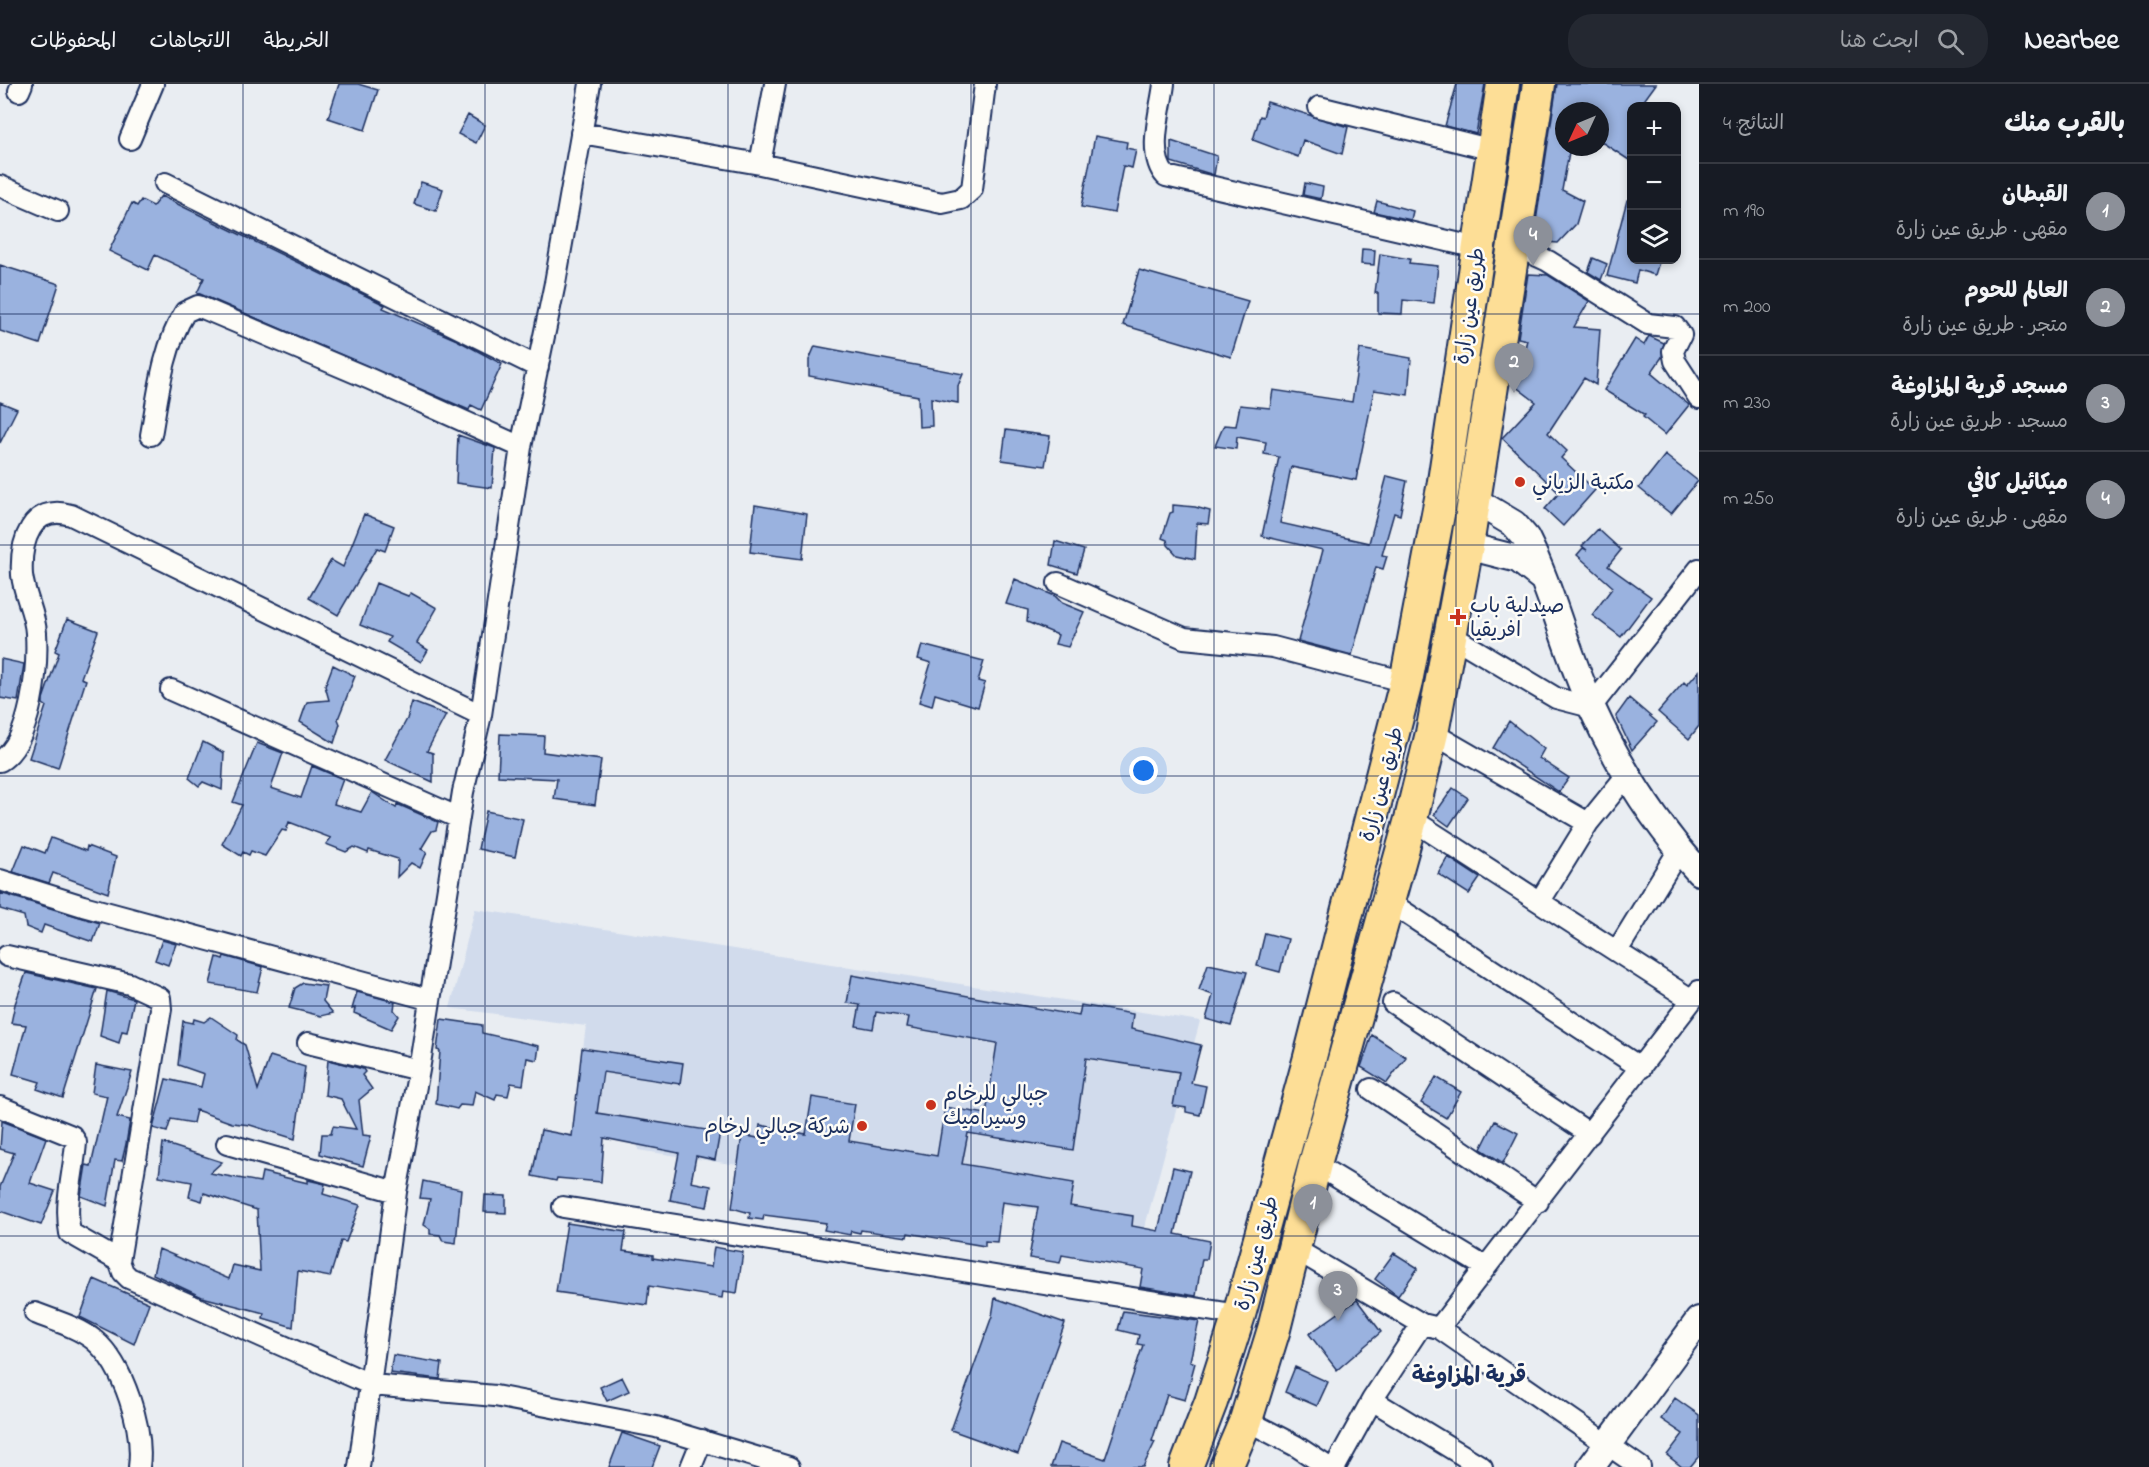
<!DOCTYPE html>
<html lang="ar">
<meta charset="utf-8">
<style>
:root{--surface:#171b24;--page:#242831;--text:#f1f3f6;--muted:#9ea1a6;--line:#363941;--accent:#8c9099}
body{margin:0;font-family:"Indie Flower","Playpen Sans Arabic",sans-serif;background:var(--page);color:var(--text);direction:rtl}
.controls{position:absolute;right:18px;top:18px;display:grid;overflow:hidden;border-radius:12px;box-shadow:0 3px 9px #0003}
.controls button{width:54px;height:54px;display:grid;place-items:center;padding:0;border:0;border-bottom:2px solid var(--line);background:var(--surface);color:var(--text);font:30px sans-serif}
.compass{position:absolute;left:1555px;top:18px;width:54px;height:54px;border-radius:50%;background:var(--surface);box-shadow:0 3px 9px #0003;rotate:226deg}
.you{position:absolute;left:1144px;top:687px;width:21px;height:21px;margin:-15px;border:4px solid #fff;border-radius:50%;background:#1a73e8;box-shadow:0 0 0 9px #1a73e833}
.badge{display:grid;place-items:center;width:39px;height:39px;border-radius:50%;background:var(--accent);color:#fff;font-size:20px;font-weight:700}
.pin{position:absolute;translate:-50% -50px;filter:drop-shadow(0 2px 3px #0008)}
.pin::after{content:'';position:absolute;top:32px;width:21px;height:18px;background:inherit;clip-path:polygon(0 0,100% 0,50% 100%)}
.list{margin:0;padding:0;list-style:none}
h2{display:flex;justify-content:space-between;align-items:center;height:78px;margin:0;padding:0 24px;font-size:26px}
h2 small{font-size:20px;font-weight:400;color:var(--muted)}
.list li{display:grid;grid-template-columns:39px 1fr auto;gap:18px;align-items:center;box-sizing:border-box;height:96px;padding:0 24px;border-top:2px solid var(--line)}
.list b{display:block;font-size:22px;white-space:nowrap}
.list p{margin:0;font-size:20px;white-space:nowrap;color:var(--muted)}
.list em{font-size:20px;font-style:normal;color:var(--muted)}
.icon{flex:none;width:33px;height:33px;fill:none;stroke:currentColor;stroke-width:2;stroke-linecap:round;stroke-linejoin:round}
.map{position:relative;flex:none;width:1699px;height:1383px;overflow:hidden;direction:ltr}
header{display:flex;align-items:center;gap:36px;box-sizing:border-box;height:84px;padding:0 30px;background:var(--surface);border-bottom:2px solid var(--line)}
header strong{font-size:28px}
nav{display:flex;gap:33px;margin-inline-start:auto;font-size:21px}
.search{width:420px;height:54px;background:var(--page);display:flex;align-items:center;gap:15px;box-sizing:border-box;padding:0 21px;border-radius:24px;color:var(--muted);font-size:22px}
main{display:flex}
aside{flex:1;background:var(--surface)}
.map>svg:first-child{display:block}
</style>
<header>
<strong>Nearbee</strong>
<div class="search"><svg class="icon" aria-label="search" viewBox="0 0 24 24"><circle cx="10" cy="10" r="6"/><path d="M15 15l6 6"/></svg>ابحث هنا</div>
<nav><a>الخريطة</a><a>الاتجاهات</a><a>المحفوظات</a></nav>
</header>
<main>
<aside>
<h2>بالقرب منك<small>النتائج: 4</small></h2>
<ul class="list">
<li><span class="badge">1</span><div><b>القبطان</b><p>مقهى · طريق عين زارة</p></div><em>190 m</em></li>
<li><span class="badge">2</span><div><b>العالم للحوم</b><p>متجر · طريق عين زارة</p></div><em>200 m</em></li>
<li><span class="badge">3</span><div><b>مسجد قرية المزاوغة</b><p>مسجد · طريق عين زارة</p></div><em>230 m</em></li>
<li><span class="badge">4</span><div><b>ميكائيل كافي</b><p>مقهى · طريق عين زارة</p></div><em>250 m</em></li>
</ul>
</aside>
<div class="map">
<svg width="1699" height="1383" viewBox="0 0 1699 1383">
<rect width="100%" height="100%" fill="#e9edf2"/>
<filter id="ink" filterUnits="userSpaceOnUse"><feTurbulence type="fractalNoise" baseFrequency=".0167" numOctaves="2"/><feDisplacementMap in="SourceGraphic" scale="12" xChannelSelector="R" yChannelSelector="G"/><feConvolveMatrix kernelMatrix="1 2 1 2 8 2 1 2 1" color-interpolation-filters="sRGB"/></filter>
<g filter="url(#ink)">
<path fill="#d1dbec" d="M475 825 1200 937 1143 1150 1071 1131 638 1066V1059L572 1048 586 942 450 924Z"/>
<path fill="#9ab2df" stroke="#1b2f5e" stroke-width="1.5" d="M339 0H358L378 6 365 46 328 34Z
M1457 0H1485L1476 50 1445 42Z
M1557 0H1656L1640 22H1632V78L1600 57V27H1564V63H1570L1562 106 1583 117 1576 140 1558 159 1533 157Z
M1267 18 1348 43 1342 70 1303 56 1298 73 1253 56 1260 32 1263 33Z
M468 31 485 41 476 59 458 50Z
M1095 52 1127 58 1126 64 1136 66 1132 84 1123 82 1114 129 1081 123Z
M1171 57 1217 72 1214 91 1171 78Z
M421 98 443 105 436 127 414 120Z
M1305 99 1323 103 1321 115 1303 111Z
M161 112 385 221 383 224 457 256 502 280 481 326 471 321 469 326 200 210 197 209 204 194 155 171 148 186 109 167 132 119 137 122 141 116 153 122Z
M1627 116 1632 117V176L1659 178 1655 191 1638 186 1635 199 1607 192Z
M1377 117 1413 127 1411 136 1374 128Z
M1362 165 1375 166 1374 181 1361 180Z
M1380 170 1410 175 1409 179 1438 182 1434 219 1403 216 1402 230 1378 229V209H1375Z
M1593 174 1607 180 1601 196 1588 188Z
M0 181 59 200 40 260 0 247Z
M1139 186 1248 217 1231 273 1123 241Z
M1528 190 1548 191 1589 217 1574 243 1600 245 1596 301 1584 294 1548 349 1567 367 1561 374 1595 406 1563 442 1545 425 1559 409 1502 354 1536 318 1515 302 1527 256 1518 254Z
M1649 252 1664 259 1662 273 1651 289 1689 321 1665 351 1643 333 1645 331 1604 306 1635 255 1644 261Z
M815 262 963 290 958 302V319L931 314 932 342 919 343 918 312 809 292V276Z
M1360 265 1411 274 1408 311 1374 306 1356 396 1291 383 1280 439 1369 459 1387 392 1407 397 1400 431 1394 429 1382 471 1387 472 1383 485 1376 483 1352 571 1298 557 1323 466 1262 452 1279 373 1264 370 1266 358 1237 353 1236 365 1215 362 1224 341 1236 342 1240 321 1270 324 1273 306 1352 318Z
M0 318 17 325 0 359Z
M1006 346 1050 352 1045 382 1002 376Z
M458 351 495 364 492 404 456 399Z
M1665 371 1698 397 1671 430 1639 404Z
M755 421 807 430 802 475 750 468Z
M1173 421 1195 423 1210 427 1208 440 1197 439 1195 475 1177 471 1168 461 1167 456 1162 454 1170 429 1173 428Z
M364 430 394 442 385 467 377 464 338 531 309 514 331 476 343 483Z
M1598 445 1621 466 1608 482 1651 513 1621 553 1592 531 1613 503 1577 471 1583 464 1587 466 1582 462Z
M1055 457 1084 466 1077 489 1051 481Z
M1015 495 1055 512 1062 519 1084 528 1068 563 1055 560 1058 551 1027 538 1028 526 1006 520Z
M376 499 408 512 411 509 437 524 417 559 428 566 421 578 387 558 390 553 360 541Z
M67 535 98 547 81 594 86 596 58 684 29 674 46 622 43 620V615L59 569 55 567Z
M922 561 984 577 978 597 985 599 978 623 935 610 932 622 919 618 931 579 918 575Z
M1 575 24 580 18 617 0 614Z
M333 581 355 592 338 635 340 640 334 659 300 638 307 618 329 616 325 602Z
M1699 587V642L1689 655 1658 628 1684 598 1687 601Z
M1629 614 1657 638 1632 666 1616 632Z
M412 618 446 631 427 667 433 669V698L385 676 407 635Z
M1509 637 1544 665 1539 674 1569 694 1559 708 1493 664Z
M500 650 544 652 543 668 601 676 595 721 554 715 557 695 498 692Z
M203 658 224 669 222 706 203 698 199 702 189 694Z
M257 659 283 669 271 704 301 714 312 682 343 695 334 720 361 728 372 708 396 724 397 720 438 738 436 746 432 747 421 765 427 768 420 784 411 779 397 793 398 775 369 766 368 769 354 763 346 768 326 760 331 754 289 738 286 747 282 746 265 772 251 767 249 771 243 768 241 772 222 760 242 721 233 718Z
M1453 704 1468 714 1449 742 1434 731Z
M486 727 523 735 515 773 478 765Z
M51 754 86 767 87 762 116 773 108 809 53 789 49 799 13 788 24 761 45 769Z
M1448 773 1480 794 1469 810 1438 790Z
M0 809 100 839 93 858 44 841 41 849 26 843 24 832 0 825Z
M1265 849 1288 855 1280 888 1257 882Z
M162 856 176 860 168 881 155 876Z
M224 872 263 883 257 908 210 900 217 873 223 875Z
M1208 880 1247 888 1231 942 1206 935 1213 911 1199 906Z
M26 889 97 905 63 1014 37 1005 40 998 13 990 26 941 11 939 15 920Z
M852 891 1079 932 1081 921 1133 930 1131 945 1201 961 1191 999 1206 1002 1200 1031 1186 1028V1024L1173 1022 1179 988 1086 974 1073 1066 968 1049 962 1080 1074 1099 1070 1122 1133 1132 1132 1142 1158 1147 1173 1083 1190 1087 1175 1150 1210 1157 1207 1175H1202L1196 1212 1140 1203 1143 1185 1062 1171 1060 1179 1029 1174 1038 1123 1002 1118 997 1158 985 1157V1162L908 1149 907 1153 861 1146 860 1149 851 1147 850 1151 824 1146 826 1139 764 1131 763 1136 749 1134 750 1129 732 1124 742 1051 758 1054 760 1041 806 1050 812 1013 855 1020 849 1057 937 1072 945 1023 986 1030 997 959 907 943 909 933 876 928 873 945 856 942 860 921 847 919Z
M303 899 326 902 323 917 333 929 321 932 289 924 295 904Z
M107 907 134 915 127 948 122 947 119 959 100 952Z
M357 908 395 918 394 926 399 932 391 945 354 929 355 924 352 925Z
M211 933 238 951 237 956 245 961 258 1006 270 972 305 983 295 1055 250 1041 232 1039 196 1026 193 1039 171 1035 167 1048 153 1044 166 995 201 1003 204 990 178 981 183 937 193 939 194 935 204 938Z
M441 935 482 941V949L539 962 537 976 527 974 523 1001 511 999 508 1012 497 1010 495 1016 475 1007 472 1022 460 1021 457 1025 436 1020 440 967 437 966Z
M1372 951 1406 973 1387 999 1361 983Z
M582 964 683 979 680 1000 603 988 597 1029 720 1048 715 1076 696 1072 691 1098 711 1102 707 1123 670 1116 679 1069 604 1054 601 1098 557 1094 556 1097 532 1092 541 1046 572 1052Z
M328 976 363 985 365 988 362 991 372 1005 359 1016 363 1051 371 1052 363 1082 320 1070 322 1050H331L333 1042 356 1045 341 1015 325 1011Z
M96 981 132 988 117 1033 130 1036 126 1060 122 1077 115 1076 107 1122 81 1112 86 1081 91 1082 107 1012 92 1009Z
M1436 993 1461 1008 1446 1034 1421 1019Z
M2 1037 46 1054 30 1099 55 1107 41 1141 0 1127V1103L14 1069 0 1065Z
M1495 1037 1518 1049 1503 1079 1481 1065Z
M163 1059 222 1078 210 1089 260 1098 262 1088 308 1099V1096L325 1100 323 1110 360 1121 346 1158 341 1157 330 1193 298 1187 293 1243 263 1234 264 1229 202 1213 153 1190 159 1165 229 1195 233 1181 260 1187 257 1126 204 1109 202 1117 189 1113 192 1098 159 1092Z
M423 1097 461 1105 456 1159 443 1157 440 1151 430 1150V1145L424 1141 430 1115 420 1114Z
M485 1111 506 1112V1129L484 1128Z
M567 1139 626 1148 623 1167 653 1171V1174L711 1183 714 1163 743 1168 737 1209 723 1207 722 1214 649 1202 647 1221 556 1208Z
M1394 1169 1418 1184 1398 1212 1375 1195Z
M94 1195 149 1219 134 1260 80 1233Z
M995 1214 1065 1239 1018 1370 951 1346 992 1232Z
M1357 1216 1381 1248 1337 1286 1309 1250Z
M1123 1227 1199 1237 1190 1277 1195 1279 1185 1316 1167 1311 1152 1357 1155 1358 1143 1383H1051L1059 1359 1105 1375 1143 1261 1137 1260 1139 1251 1118 1246Z
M393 1271 442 1279 440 1295 390 1289Z
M1295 1283 1328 1298 1317 1322 1285 1308Z
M622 1293 629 1307 607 1317 600 1303Z
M1675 1314 1699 1331V1372L1690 1383H1682L1667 1371 1683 1350 1661 1335Z
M622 1349 660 1362 652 1383H609Z"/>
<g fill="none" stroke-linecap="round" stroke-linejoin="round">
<g stroke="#1b2f5e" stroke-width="24">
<path id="minor" d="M1164 0C1161 27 1146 71 1166 92L1478 164
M19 7 22 0
M1319 23 1493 66
M581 49 760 80 942 119 961 115 972 105 985 0
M130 55 153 0
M760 80 775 0
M165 99 538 283
M0 102 58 127
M1514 161 1548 177 1648 240 1675 243 1681 251 1673 267 1675 277 1699 314
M151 351C158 312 163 263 185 228L198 222 370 295 521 363
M1058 499 1184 554 1273 563 1406 598
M1452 552 1556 614 1591 623 1699 485
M171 606 459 734
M1432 649 1588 739 1627 691
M0 677C32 658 38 583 36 549 35 529 24 511 22 491 20 458 31 419 71 431L481 631
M1411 735 1692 916
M0 796 83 822 428 915
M1540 817 1588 739
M1389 818 1641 984
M1617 867 1679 766
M7 872 130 900 160 914 161 925 119 1177 123 1188 129 1194 372 1301 495 1312 656 1343 789 1383
M1393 919 1590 1050
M308 959 419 986
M1371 1005 1538 1118
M0 1023 72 1052 76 1058C74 1089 64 1118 70 1149L119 1177
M227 1060 396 1108
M1315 1080 1485 1183
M563 1123 1239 1231
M1295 1165 1422 1240 1439 1244 1640 1383
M35 1229C55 1237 78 1243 94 1256 124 1281 144 1346 139 1383
M1422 1240 1372 1316 1482 1383
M1439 1244 1699 907
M1246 1336 1296 1362 1328 1383
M359 1383 396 1108 419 986 463 708 481 631 521 363 555 199 590 0
M691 1383 702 1356
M1335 1383 1372 1316"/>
</g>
<g stroke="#1b2f5e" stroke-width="30">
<path id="tertiary" d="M1474 416 1514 440 1526 454C1553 508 1566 569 1592 624 1619 683 1656 741 1699 788
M1467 462 1518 475 1542 494
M1591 1383 1699 1236"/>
</g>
<g stroke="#1b2f5e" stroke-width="36">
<path id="primary" d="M1186 1383 1211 1318 1239 1231 1309 977 1406 598 1443 404 1503 0
M1226 1383 1246 1336 1274 1245 1315 1080 1411 735 1432 649 1467 462 1539 0"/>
</g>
<use href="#minor" stroke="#fdfcf7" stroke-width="20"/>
<use href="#tertiary" stroke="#fdfcf7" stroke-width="26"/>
<use href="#primary" stroke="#fdde96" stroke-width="32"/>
</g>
</g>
<path fill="none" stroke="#1b2f5e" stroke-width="1.5" stroke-opacity="0.55" d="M243 0V1383M485 0V1383M728 0V1383M971 0V1383M1214 0V1383M1456 0V1383M0 230H1699M0 461H1699M0 692H1699M0 922H1699M0 1152H1699"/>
<g fill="#c8321e" stroke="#fdfcf7" stroke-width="2">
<circle cx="1520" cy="398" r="6"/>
<path d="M1455 524h6v6h6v6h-6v6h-6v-6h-6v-6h6z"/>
<circle cx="931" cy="1021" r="6"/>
<circle cx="862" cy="1042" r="6"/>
</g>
<g text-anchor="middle" stroke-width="5" stroke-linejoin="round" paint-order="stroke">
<g font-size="21" fill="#1b2f5e" stroke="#fdfcf7">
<text transform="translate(1469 222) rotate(-82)" y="7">طريق عين زارة</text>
<text transform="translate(1381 700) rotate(-75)" y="7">طريق عين زارة</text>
<text transform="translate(1256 1169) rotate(-75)" y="7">طريق عين زارة</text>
</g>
<g font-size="21" fill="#1b2f5e" stroke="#fdfcf7" text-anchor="start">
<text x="1532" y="405">مكتبة الزياني</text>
<text x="1470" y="528">صيدلية باب<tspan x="1470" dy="24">افريقيا</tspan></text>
<text x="943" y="1016">جبالي للرخام<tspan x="943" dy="24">وسيراميك</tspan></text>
<text x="850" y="1049" text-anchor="end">شركة جبالي لرخام</text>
</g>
<g font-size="22" font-weight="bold" fill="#1b2f5e" stroke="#fdfcf7">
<text x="1469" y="1298">قرية المزاوغة</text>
</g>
</g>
</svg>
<div class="controls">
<button>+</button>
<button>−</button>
<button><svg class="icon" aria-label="layers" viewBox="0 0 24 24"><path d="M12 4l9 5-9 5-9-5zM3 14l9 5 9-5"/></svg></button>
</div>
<svg class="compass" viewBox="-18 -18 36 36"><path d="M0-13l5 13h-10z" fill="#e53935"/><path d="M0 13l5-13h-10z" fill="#9ea1a6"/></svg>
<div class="you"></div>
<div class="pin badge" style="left:1313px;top:1150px">1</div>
<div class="pin badge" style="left:1514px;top:309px">2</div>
<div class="pin badge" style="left:1338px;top:1237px">3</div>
<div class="pin badge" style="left:1533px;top:182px">4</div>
</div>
</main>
